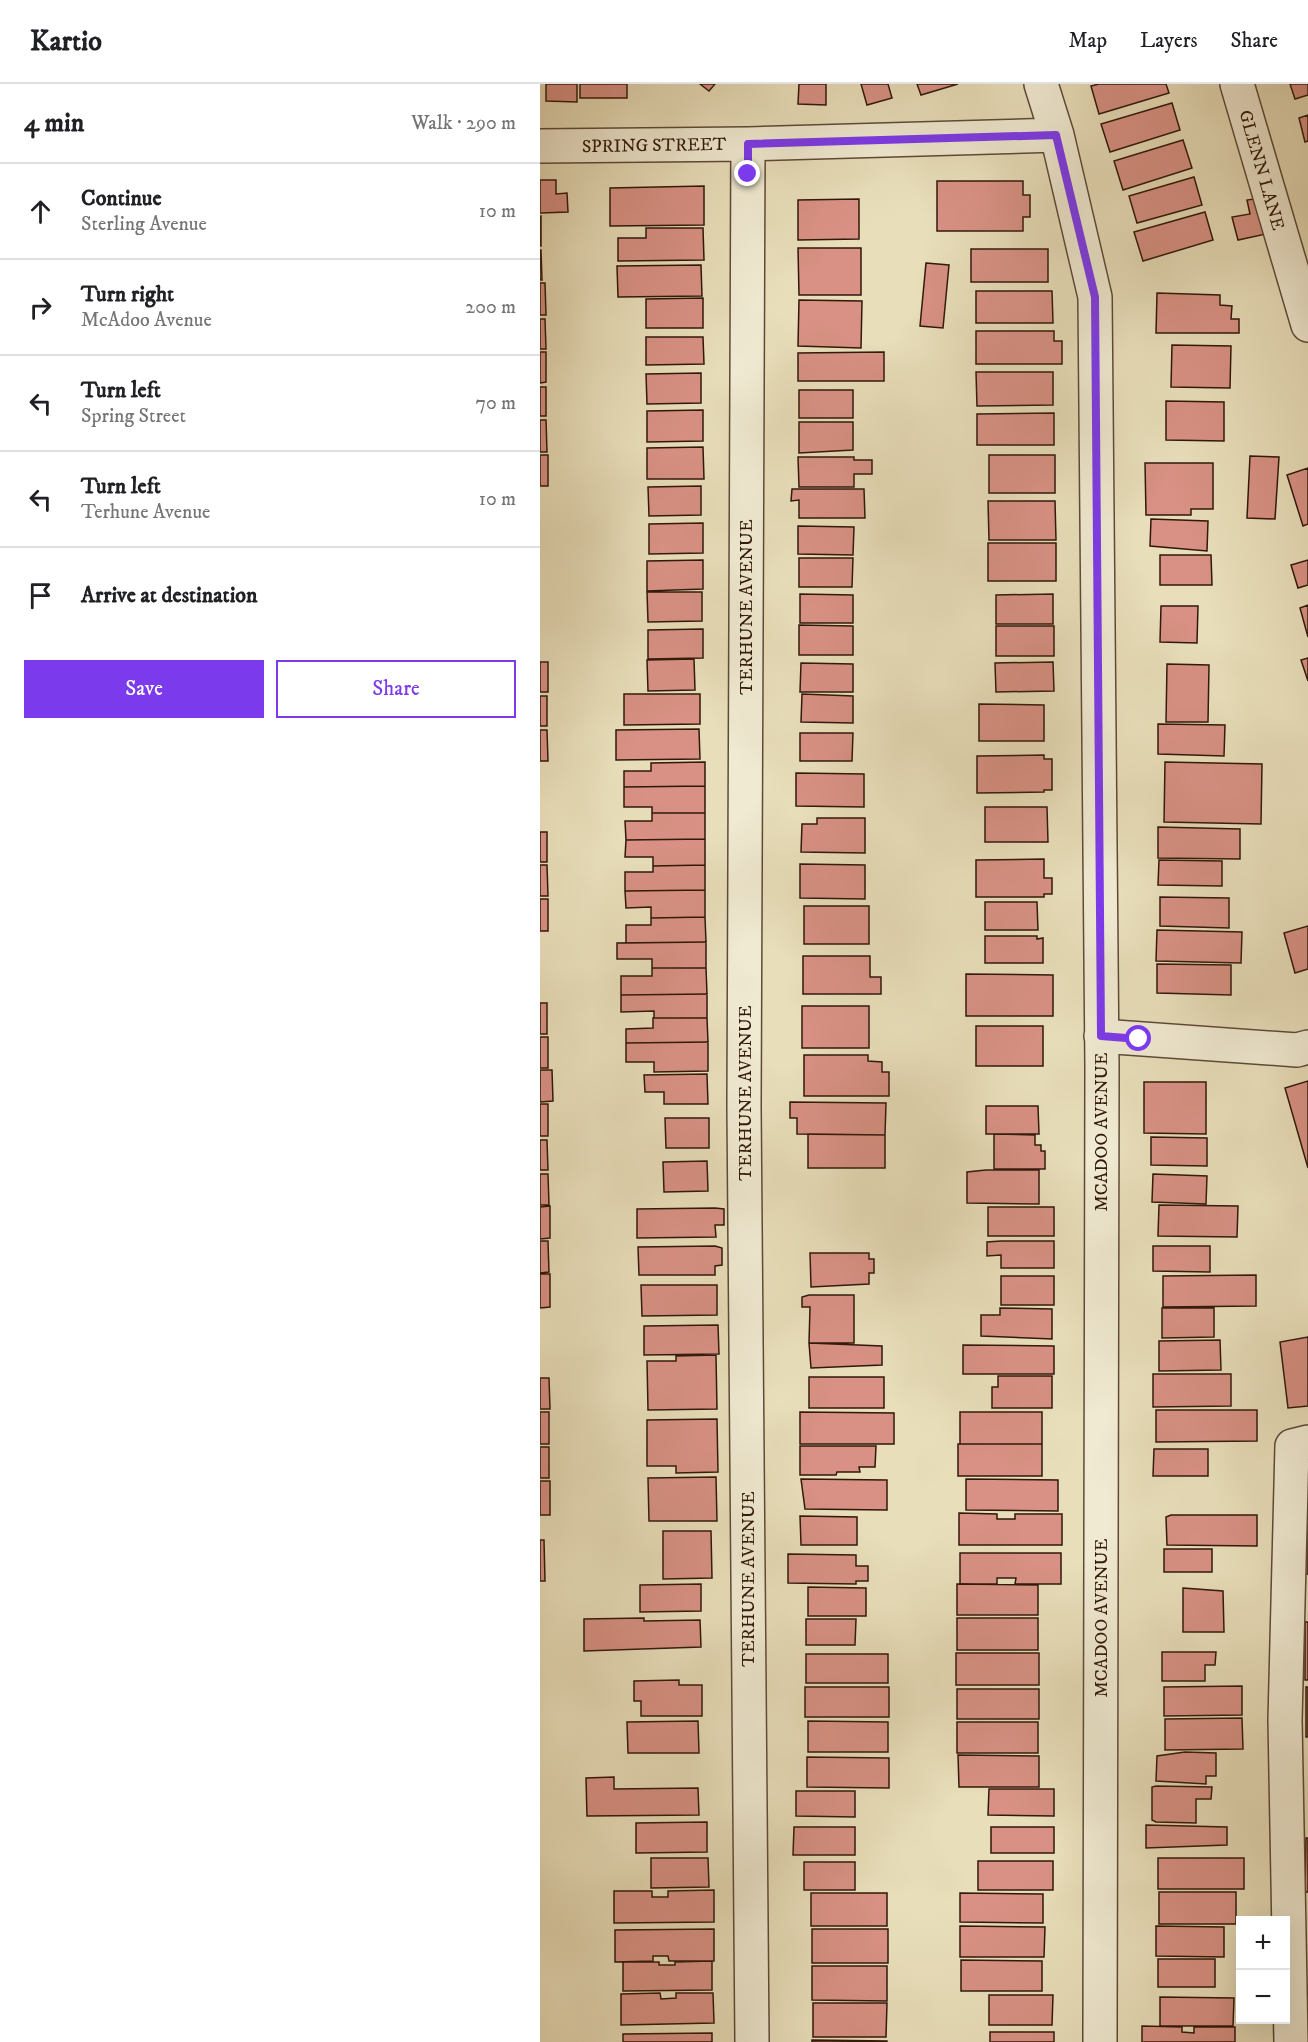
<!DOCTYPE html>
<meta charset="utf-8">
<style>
:root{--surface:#fff;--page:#f2f2f2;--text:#202124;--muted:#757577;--line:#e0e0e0;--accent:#7c3aed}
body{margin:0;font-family:"IM FELL DW Pica",serif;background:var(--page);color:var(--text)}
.controls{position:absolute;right:18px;bottom:18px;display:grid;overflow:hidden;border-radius:0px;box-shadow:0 6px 24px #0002}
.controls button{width:54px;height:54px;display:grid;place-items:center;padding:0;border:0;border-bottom:2px solid var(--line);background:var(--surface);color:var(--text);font:30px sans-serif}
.stop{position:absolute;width:18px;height:18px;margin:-14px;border:4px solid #7c3aed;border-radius:50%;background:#fff}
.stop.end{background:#7c3aed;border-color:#fff;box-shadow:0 2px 6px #0008}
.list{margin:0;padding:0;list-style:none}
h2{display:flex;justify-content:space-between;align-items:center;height:78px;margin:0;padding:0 24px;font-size:26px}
h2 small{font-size:20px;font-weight:400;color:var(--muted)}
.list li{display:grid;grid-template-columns:39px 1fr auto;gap:18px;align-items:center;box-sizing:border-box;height:96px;padding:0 24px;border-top:2px solid var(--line)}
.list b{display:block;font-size:22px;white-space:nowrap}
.list p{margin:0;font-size:20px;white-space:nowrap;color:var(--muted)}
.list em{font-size:20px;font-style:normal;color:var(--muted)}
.actions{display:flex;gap:12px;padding:18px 24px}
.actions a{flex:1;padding:14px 0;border:2px solid var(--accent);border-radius:0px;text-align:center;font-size:21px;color:var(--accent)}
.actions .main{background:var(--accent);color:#fff}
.icon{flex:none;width:33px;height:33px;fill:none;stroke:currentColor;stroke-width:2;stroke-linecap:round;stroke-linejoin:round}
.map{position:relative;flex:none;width:768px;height:1958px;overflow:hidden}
header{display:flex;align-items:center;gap:36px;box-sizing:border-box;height:84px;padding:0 30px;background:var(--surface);border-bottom:2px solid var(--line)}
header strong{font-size:28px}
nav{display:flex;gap:33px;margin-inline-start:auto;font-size:21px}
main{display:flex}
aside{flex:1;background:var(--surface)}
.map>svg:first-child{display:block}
</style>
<header>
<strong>Kartio</strong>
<nav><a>Map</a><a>Layers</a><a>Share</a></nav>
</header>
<main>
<aside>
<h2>4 min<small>Walk · 290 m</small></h2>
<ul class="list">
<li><svg class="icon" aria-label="ahead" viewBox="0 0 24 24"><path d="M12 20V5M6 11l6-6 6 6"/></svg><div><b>Continue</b><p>Sterling Avenue</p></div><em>10 m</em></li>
<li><svg class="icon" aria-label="right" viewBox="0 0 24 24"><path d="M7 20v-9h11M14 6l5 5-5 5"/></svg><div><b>Turn right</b><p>McAdoo Avenue</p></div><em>200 m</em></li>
<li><svg class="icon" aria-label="left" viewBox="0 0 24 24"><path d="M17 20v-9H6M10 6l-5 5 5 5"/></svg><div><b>Turn left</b><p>Spring Street</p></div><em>70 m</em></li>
<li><svg class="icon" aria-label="left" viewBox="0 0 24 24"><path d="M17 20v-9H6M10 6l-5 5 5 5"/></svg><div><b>Turn left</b><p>Terhune Avenue</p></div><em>10 m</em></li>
<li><svg class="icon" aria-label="arrive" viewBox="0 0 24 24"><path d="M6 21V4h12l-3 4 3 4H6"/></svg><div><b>Arrive at destination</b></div></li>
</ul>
<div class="actions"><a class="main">Save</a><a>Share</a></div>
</aside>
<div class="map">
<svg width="768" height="1958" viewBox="0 0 768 1958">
<rect width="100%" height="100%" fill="#e8deba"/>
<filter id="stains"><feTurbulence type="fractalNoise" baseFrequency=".00333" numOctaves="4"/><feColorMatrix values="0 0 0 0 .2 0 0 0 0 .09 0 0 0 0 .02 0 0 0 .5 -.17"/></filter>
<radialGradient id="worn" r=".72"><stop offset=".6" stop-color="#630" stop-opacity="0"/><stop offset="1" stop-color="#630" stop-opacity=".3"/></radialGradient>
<path fill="#d89184" stroke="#30180b" stroke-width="1.5" d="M6 0H37V18L6 17Z
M40 0H87V14H40Z
M160 0H175L169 7Z
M259 0H286V21L258 20Z
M321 0H348L352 14 327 21Z
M377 0H418L381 11Z
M559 0H626L629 9 559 30 551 2Z
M750 0H768V11L755 15Z
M632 19 640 46 570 68 561 40Z
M768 31V57L765 58 759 34Z
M643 56 652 84 583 106 574 77Z
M654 93 662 121 597 139 589 112Z
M0 96H16V110L27 109 28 128 0 129Z
M397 97H483V111H490V133H483V147H397Z
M164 102V141L70 142V104Z
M720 114 726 150 698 156 692 133 710 130 707 116Z
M319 115V155L258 156V116Z
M665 128 673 156 603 177 594 148Z
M0 132H1V162H0Z
M106 144H163L164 176 78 177V154H106Z
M258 164H321V211H259Z
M431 165H508V198H431Z
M0 166H1L2 196H0Z
M386 179 409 181 403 244 380 242Z
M161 181 162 212 78 213 77 182Z
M0 199H5L6 231H0Z
M436 207H512L513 239H436Z
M617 209 680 211V221L692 222 691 235H699V249H616Z
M163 214V244H106V215Z
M259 216 322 217 321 264 258 262Z
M0 235H5L6 265H0Z
M436 247H514V257H522V280H436Z
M106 253H163L164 280 106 281Z
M632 261 691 262 690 304 631 303Z
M0 268H6V298L0 299Z
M344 268V297H258V269Z
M436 288H513V321L437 322Z
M161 289V319L107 320 106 290Z
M0 303H6V332H0Z
M259 306H313V334H259Z
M626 317 684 318V357L626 356Z
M163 326V357L107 358V327Z
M514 329V361H437V330Z
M0 336H6L7 368H0Z
M259 338H313V366L259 369Z
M163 363 164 395H107V364Z
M0 371H8V402H0Z
M449 371H515V409H449Z
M710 372 739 373 735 435 707 434Z
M258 373H314V376H332V390H314V403H259Z
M605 379H673V425H651V431H606Z
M768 384V440L763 442 747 391Z
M161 402V431L109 432 108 403Z
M252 405H324L325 434H259V416L251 417Z
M448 417H515L516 456H449Z
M611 435 668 437 667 467 610 462Z
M163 439V469L109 470V440Z
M258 442 314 443 313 471 258 470Z
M448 459H516V497H448Z
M620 471H671L672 501H620Z
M259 474H313L312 503H259Z
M163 476V505L107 507V477Z
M768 476V501L758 504 751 481Z
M107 508H162V537L108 538Z
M260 510 313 511V539H260Z
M513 510V540H456V511Z
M768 521V553L760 524Z
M621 522H658L657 559 620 558Z
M259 541 313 542V571H259Z
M456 542H514V572H456Z
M163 545V574L108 575V546Z
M768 574V597L761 576Z
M154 575 155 606 108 607 107 576Z
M0 578H8V608H0Z
M513 578 514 607 456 608 455 579Z
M261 579 313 580V608H260Z
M627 580 669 581 668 638H626Z
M84 610H160V640L84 641Z
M262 610 313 612V639L261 638Z
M0 612H7V642H0Z
M439 620 504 621V657H439Z
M618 640 685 641 684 672 618 670Z
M159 645 160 675 76 676V646Z
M0 646H7L8 677H0Z
M260 649H313L312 677H260Z
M504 671V675H512V706H504V708L437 709V672Z
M165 678V702L84 703V687H111V679Z
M625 678 722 680 721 740 624 738Z
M256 689 324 690V723L256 722Z
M165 702V729H112V723H84V703Z
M445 723H507L508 758H445Z
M112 729H165V755L86 756 85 737H112Z
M277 734H325V769L261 768 262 740H277Z
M618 743 700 745V775L618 774Z
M0 748H7V778H0Z
M165 755V781L113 782V773H85L86 756Z
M504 775V794H512V810H504V813H436V776Z
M619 776 682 777V802L618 801Z
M260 780 325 781V815L260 814Z
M0 781H7L8 812H0Z
M165 781V806L85 807V788H113V782Z
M165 806V833L111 834V823L86 824 85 807Z
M620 813 689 814V844L620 842Z
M0 815H8V847H0Z
M445 818H497L498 846H445Z
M264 822H329V860H264Z
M165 833 166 858 86 859V841H111V834Z
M768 842V885L755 889 744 849Z
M617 846 702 848 701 879 616 877Z
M445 852H497V855L503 854V879H445Z
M166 858V884H112V875H77V859Z
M263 872H330V893H341V910H263Z
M617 880 691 881V911L617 909Z
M112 884H166L167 910 81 911V892H112Z
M426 890 513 891V932H426Z
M167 910V934H114V927L81 928V911Z
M0 919H7V950H0Z
M262 922H329V964H262Z
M113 934H167L168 958 86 959V945L113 944Z
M436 942H503V982H436Z
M0 953H8V984H0Z
M168 958V987L114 988V978H86V959Z
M264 971H328V977L342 978V988H349V1012H264Z
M0 986H12L13 1017 0 1018Z
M167 990 168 1020H124V1008H105L104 991Z
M768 997V1084L745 1004Z
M604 998H666V1050L604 1049Z
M250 1018 346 1019 345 1051 257 1050V1034H250Z
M0 1020H8V1052H0Z
M446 1022H498L499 1050H446Z
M125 1034H169V1064H126Z
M268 1050 345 1051V1084H268Z
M454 1050 495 1051V1061H501V1067H505V1085H454Z
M611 1053 667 1054V1082L611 1081Z
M0 1056H7L8 1086H0Z
M167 1077 168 1107 124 1108 123 1078Z
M446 1086H499V1120L427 1119V1088Z
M0 1090H8L9 1121H0Z
M613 1090 667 1092 666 1120 612 1118Z
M619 1121 698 1122 697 1153 618 1152Z
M10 1122V1154L0 1155V1123Z
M448 1123H514V1152H448Z
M175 1124 184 1125V1141H175L176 1153 97 1154V1125Z
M0 1157H8L9 1188 0 1189Z
M461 1157H514V1184H461V1171L447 1172V1158Z
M175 1162 182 1164V1181L175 1182V1191H99L98 1163Z
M613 1162H670V1188L613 1187Z
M270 1169H329V1175H334V1189H329V1200L271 1203Z
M0 1190H10V1223L0 1224Z
M716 1191V1222L623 1223V1192Z
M461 1192H514V1221H461Z
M101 1201H177V1231L102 1232Z
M269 1211H314V1259H269L270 1223H262V1213Z
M460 1224 512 1225V1255L441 1252V1231H460Z
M622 1224H674V1253L622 1254Z
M178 1241 179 1270 104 1271V1242Z
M768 1253V1322L748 1324 740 1258Z
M680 1256 681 1286 619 1287V1257Z
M269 1259 342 1262V1281L271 1284Z
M423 1261 514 1262V1290H423Z
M176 1271 177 1325 108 1326 107 1277H136V1272Z
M613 1290H691V1322L613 1323Z
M458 1292H512V1324H452V1303H458Z
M269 1293H344V1324H269Z
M0 1294H9L10 1325H0Z
M616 1326H717V1357L616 1358Z
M0 1328H9V1360H0Z
M260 1328 354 1329V1360H260Z
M420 1328H502V1360H420Z
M177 1335 178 1388 136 1389V1382H107V1336Z
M418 1360H502V1392H418Z
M260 1362H336L335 1383H319L320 1388H297L296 1391H260Z
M0 1363H9V1394H0Z
M614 1365H668V1392H613Z
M176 1393 177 1437H109L108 1394Z
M261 1395 347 1396V1426L265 1425Z
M426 1395 518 1396V1427L426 1426Z
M0 1397H10V1431H0Z
M419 1429 457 1430V1435H475V1430H522V1461H419Z
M631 1431H717V1462L627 1461 626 1433Z
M260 1432 317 1433V1461H261Z
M766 1434H768V1490H765Z
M123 1447H171L172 1494 123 1495Z
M0 1456H4L5 1497H0Z
M624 1465H672V1488H624Z
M420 1469H521V1500H475L476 1494H457V1500H420Z
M248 1470 316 1471V1482H328V1497H316V1500L248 1499Z
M161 1500V1527L100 1528V1501Z
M417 1500 498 1501V1531H417Z
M268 1503 326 1504V1532H268Z
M643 1504 683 1507 684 1548H643Z
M104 1534V1537L160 1536 161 1563 44 1567V1535Z
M417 1534H498V1566H417Z
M266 1535H316L315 1561H266Z
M765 1538H768V1596H765Z
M622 1568H676L675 1581H665V1597H622Z
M416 1569H499V1601H416Z
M266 1570H348V1599H266Z
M139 1596V1601H162V1632H101V1617H94V1597Z
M702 1602V1631L624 1632V1603Z
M265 1603H349V1633H265Z
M766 1603H768V1653H766Z
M417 1605H499V1635H417Z
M702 1634 703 1665 625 1666V1635Z
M158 1637 159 1669H88L87 1638Z
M268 1637 348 1638V1668H268Z
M417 1638H498V1669H417Z
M645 1668 676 1669V1692H666V1700L616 1697 617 1672Z
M418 1671 499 1672V1703H419Z
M267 1673 349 1674V1704L267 1703Z
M74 1693V1705L158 1704 159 1731 47 1732 46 1694Z
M616 1702 672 1703 671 1715H656V1739L616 1738 612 1736V1703Z
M449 1705H514V1732L448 1731Z
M256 1707H315V1733L256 1732Z
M167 1738V1768L96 1769V1739Z
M606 1741 687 1743V1761L606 1764Z
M254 1743H315V1771H253Z
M451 1743H514V1769H451Z
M766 1754H768V1808H765Z
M111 1774H168L169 1803 111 1804Z
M618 1774H704V1805H618Z
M438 1777H513V1806H438Z
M264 1778H315V1806H264Z
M174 1806V1838L74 1839V1807H112V1813H128V1807Z
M619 1808H696V1840H619Z
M271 1809H347V1842H271Z
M420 1809 503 1810V1839L420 1838Z
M420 1842 505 1843 504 1873H420Z
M616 1842 684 1843V1873L616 1872Z
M174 1845V1877H129L128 1872H113V1877L75 1878V1846Z
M272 1845H348V1879H272Z
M618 1875H675V1903H618Z
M421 1876 502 1877V1907H421Z
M172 1877V1906L83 1907V1878H119V1881H135V1878Z
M272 1882H347V1917L272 1916Z
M765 1908H768V1958H766Z
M120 1909 121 1915 136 1914V1909H173L174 1939 81 1941V1910Z
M449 1911H513L512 1941H449Z
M620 1913 694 1914 693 1942H620Z
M273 1919H347L346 1953H273Z
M602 1942 642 1943V1948L654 1949V1943H695V1958H602Z
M450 1948H514V1958H450Z
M172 1949V1958H83V1950Z
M272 1956 347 1957V1958H272Z"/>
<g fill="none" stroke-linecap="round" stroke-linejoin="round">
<g stroke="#5e4a37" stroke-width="36">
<path id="minor" d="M501 0 517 51 555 213 562 983 560 1958
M697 0 768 241
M208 60 204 1023 212 1958
M0 62 208 60 517 51
M561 952 757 966 768 963
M751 1958 745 1636 752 1362 768 1358"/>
</g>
<use href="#minor" stroke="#f0ead2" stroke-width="33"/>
</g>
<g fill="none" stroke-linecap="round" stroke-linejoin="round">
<path stroke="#7c3aed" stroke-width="8" d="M208 90V60L516 51 555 213 561 952 599 955"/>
</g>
<g text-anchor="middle" stroke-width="6" stroke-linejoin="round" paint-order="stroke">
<g font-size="18" fill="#30180b" stroke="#f0ead2">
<text transform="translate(114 61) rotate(-1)" y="6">SPRING STREET</text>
<text transform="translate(722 86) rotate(74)" y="6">GLENN LANE</text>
<text transform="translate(206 523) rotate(-90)" y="6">TERHUNE AVENUE</text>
<text transform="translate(205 1009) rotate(-90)" y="6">TERHUNE AVENUE</text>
<text transform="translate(561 1048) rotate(-90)" y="6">MCADOO AVENUE</text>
<text transform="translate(208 1495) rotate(-90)" y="6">TERHUNE AVENUE</text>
<text transform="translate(561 1534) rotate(-90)" y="6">MCADOO AVENUE</text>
</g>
</g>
<rect width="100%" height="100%" filter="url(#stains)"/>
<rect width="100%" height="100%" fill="url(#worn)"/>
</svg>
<div class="controls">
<button>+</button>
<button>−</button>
</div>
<div class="stop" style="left:599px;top:955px"></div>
<div class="stop end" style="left:208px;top:90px"></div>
</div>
</main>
